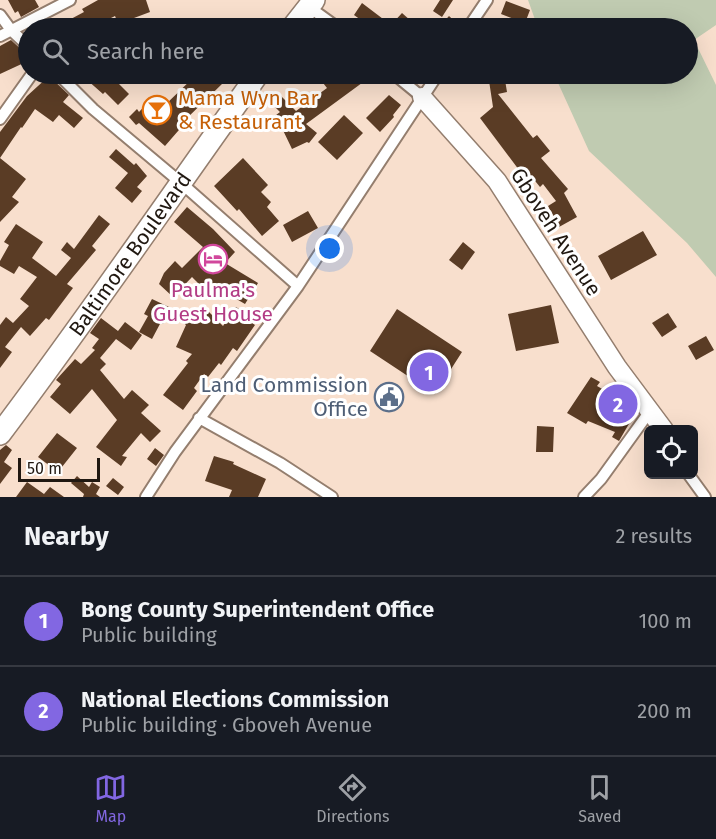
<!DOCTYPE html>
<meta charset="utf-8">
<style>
:root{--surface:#171b24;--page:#242831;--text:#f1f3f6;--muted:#9ea1a6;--line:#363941;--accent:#8267e2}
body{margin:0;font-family:"Fira Sans",sans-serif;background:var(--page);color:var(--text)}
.controls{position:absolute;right:18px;bottom:18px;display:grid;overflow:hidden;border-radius:9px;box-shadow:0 6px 24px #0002}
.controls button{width:54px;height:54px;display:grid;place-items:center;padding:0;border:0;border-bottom:2px solid var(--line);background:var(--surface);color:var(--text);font:30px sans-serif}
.scale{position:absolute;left:18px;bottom:15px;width:82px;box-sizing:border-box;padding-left:6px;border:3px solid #201811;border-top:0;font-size:16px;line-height:21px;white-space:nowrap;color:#201811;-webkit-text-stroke:4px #fff;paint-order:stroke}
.you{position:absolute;left:330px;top:249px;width:21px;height:21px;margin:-15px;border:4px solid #fff;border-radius:50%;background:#1a73e8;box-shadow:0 0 0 9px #1a73e833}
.badge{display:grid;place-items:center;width:39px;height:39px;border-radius:50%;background:var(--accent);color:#fff;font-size:20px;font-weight:700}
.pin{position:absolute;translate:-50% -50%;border:3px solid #fff;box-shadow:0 2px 6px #0006}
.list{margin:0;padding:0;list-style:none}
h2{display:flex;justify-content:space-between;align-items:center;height:78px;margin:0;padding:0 24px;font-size:26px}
h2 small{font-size:20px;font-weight:400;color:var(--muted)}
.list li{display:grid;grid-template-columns:39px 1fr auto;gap:18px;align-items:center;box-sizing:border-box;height:90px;padding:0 24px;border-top:2px solid var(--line)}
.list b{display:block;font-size:22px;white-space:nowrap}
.list p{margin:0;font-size:20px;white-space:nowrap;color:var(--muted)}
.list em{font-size:20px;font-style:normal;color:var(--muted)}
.icon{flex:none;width:33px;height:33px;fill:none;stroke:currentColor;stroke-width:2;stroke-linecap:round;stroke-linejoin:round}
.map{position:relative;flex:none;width:716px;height:497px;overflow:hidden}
.search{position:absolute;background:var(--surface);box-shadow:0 6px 24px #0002;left:18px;right:18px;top:18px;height:66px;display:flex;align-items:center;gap:15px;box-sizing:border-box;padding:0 21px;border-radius:33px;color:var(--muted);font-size:22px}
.sheet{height:258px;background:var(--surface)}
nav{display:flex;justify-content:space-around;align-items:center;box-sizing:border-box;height:84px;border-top:2px solid var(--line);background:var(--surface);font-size:16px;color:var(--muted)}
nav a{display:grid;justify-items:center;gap:3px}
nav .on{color:var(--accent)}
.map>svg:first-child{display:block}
</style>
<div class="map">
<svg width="716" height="497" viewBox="0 0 716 497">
<rect width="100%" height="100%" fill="#f8dfcd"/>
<path fill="#c0cbb1" d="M528 0H716V25L694 40 716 85V277L687 243 589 151 554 74H688V28H538Z"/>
<path fill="#5a3c25" d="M8 0H35L39 7 21 17 18 11 15 13Z
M98 0H146L150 12 134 18 138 28H120L115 16 91 28H54L84 12 82 9Z
M440 0H453L442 17 433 11Z
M506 1 530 10 525 23 501 14Z
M362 3 391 25 402 13 411 21 407 26 411 28H372L354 15Z
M449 16 461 27V28H438Z
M11 40 25 53 28 61 0 74V46Z
M91 74H116L113 78 129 94 118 105 105 92 103 94 86 79Z
M197 74H229L220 81 223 83 183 122 185 123 165 146 139 123 136 125 129 117 137 109 139 112 152 98 162 108Z
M316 74H360L366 80 306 124 317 133 309 143 307 142 292 149 280 124 273 130 267 122 280 112 270 102 278 93 296 111 327 88Z
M488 74H504L507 92 498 94 533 138 537 135 550 151 541 158 568 189 564 193 577 217 559 227 548 206 556 201 543 184 540 187 527 171 522 174 480 118 493 107Z
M49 76 69 95 63 102 83 118 74 128 59 115 53 122 35 109 22 128 21 127 0 158 26 179 12 197 19 202 0 222V132L27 96Z
M389 95 401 105 393 115 394 117 380 132 366 118Z
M344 115 363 133 337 160 318 142Z
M116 149 134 165 136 163 147 176 137 187 142 191 132 203 115 188 128 173 109 157Z
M243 158 268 185 261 192 271 202 267 207 279 221 262 236 239 209 237 211 214 186Z
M187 207 213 229 235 252 225 263 258 283 245 304 207 282 202 287 192 277 173 297 159 284 164 273 175 261 182 268 203 247 174 222Z
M308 211 318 228 292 242 283 225Z
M99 215 110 224 92 246 96 250 67 284 73 288 49 320 46 318 30 336 21 327 5 347 12 352 0 368V325L6 317 13 323 29 306 20 299 37 277 19 266 14 274 0 266V261L9 245 4 242 16 224 43 242 32 258 56 276 71 258 61 250 67 242 74 249Z
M643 231 657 255 611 280 598 256Z
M463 242 475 252 462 270 449 260Z
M152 299 171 308 163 324 161 322 152 339 139 332 148 316 144 314Z
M551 305 559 343 516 351 508 314Z
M236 307 247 314 245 318 255 325 237 351 233 348 221 365 219 363 208 377 204 374 194 388 197 391 183 410 163 395 188 363 186 361 192 354 176 347 186 325 172 312 174 310 201 323 195 318 205 308 223 326Z
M397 309 462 352 435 394 370 351Z
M668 313 677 327 662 337 652 323Z
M101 318 118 331 125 322 142 335 131 350 116 339 100 358 106 364 100 370 124 399 132 390 149 405 141 413 161 431 150 442 141 433 122 456 127 457 121 466 96 447 117 420 92 389 70 414 50 397 61 384 56 380 75 359 81 364 95 350 92 348 99 339 90 333Z
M706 336 714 350 696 360 688 346Z
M591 377 600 382 597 386 622 400 613 413 630 422 619 441 612 437 615 432 588 421 586 424 567 413Z
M537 426 554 427 553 452H536Z
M57 433 77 448 58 472 38 457Z
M6 445 12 450 4 462 12 468 0 484V450Z
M155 448 164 455 156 466 147 459Z
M214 456 234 462 233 464 266 479 258 497H229L232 490 205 481Z
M77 476 89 487 92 482 100 487 96 494 100 497H83L84 494 71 483Z
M113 478 124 487 118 495 106 486Z
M27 482 44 494 50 487 64 497H16Z"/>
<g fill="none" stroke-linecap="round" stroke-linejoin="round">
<g stroke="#947e6e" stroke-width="14">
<path id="street" d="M309 7 338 28
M0 15 11 30 28 46
M468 28 487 0
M0 36 70 0
M58 74 93 109 180 182 298 286
M394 74 422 97
M0 119 32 74
M199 418 280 463 332 497
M689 475 705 497
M146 497 175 452 298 286 438 74
M584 497 601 479 650 411"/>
</g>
<g stroke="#947e6e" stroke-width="21">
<path id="primary" d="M422 97 497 181 617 367 664 430"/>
</g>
<g stroke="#947e6e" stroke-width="24">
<g id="highway">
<path d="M292 28 314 0"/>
<path id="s1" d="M0 434C89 316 172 194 258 74"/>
</g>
</g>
<use href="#street" stroke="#fff" stroke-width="10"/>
<use href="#primary" stroke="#fff" stroke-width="18"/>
<use href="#highway" stroke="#fff" stroke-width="21"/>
</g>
<defs>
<g id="bar-ring" transform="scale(1.5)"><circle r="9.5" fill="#fff" stroke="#e8710a" stroke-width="1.5"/><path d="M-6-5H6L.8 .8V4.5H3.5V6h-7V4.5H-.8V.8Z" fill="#e8710a"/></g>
<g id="hotel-ring" transform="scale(1.5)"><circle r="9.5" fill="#fff" stroke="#d1479c" stroke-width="1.5"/><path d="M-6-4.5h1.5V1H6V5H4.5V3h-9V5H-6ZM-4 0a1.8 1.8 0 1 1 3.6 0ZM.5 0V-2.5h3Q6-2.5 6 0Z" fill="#d1479c"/></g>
<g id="civic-ring" transform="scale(1.5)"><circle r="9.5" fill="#fff" stroke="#5c6f8a" stroke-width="1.5"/><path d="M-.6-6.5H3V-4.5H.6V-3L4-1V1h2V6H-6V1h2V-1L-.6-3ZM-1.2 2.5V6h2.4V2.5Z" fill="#5c6f8a"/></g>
</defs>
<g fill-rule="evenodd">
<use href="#bar-ring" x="157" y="110"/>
<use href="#hotel-ring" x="213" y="259"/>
<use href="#civic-ring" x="389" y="397"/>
</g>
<g text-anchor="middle" stroke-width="6" stroke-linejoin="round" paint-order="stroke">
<g font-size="21" fill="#c56008" stroke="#fff" text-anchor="start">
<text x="178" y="105">Mama Wyn Bar<tspan x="178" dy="24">&amp; Restaurant</tspan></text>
</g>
<g font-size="21" fill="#201811" stroke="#fff">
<text transform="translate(556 232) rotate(57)" y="7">Gboveh Avenue</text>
<text dy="7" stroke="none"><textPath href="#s1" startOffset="222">Baltimore Boulevard</textPath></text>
</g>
<g font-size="21" fill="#b23c85" stroke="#fff">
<text x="213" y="297">Paulma's<tspan x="213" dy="24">Guest House</tspan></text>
</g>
<g font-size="21" fill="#4e5e75" stroke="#fff" text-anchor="end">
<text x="368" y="392">Land Commission<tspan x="368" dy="24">Office</tspan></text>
</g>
</g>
</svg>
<div class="controls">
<button><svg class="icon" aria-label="locate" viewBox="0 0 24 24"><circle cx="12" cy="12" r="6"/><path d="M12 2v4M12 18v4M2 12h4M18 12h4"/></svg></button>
</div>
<div class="scale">50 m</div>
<div class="you"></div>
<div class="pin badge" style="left:429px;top:372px">1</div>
<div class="pin badge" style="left:618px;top:404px">2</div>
<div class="search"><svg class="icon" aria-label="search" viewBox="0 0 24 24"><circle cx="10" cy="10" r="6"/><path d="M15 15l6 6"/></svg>Search here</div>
</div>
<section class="sheet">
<h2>Nearby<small>2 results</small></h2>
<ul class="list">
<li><span class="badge">1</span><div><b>Bong County Superintendent Office</b><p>Public building</p></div><em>100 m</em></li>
<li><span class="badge">2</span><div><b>National Elections Commission</b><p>Public building · Gboveh Avenue</p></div><em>200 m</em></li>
</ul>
</section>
<nav>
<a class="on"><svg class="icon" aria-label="map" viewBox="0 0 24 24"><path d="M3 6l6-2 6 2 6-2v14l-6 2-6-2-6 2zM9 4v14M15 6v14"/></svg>Map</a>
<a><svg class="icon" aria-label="directions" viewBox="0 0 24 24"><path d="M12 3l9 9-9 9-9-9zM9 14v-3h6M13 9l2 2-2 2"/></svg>Directions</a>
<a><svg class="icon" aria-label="saved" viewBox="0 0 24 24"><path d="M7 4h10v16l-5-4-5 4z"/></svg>Saved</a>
</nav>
